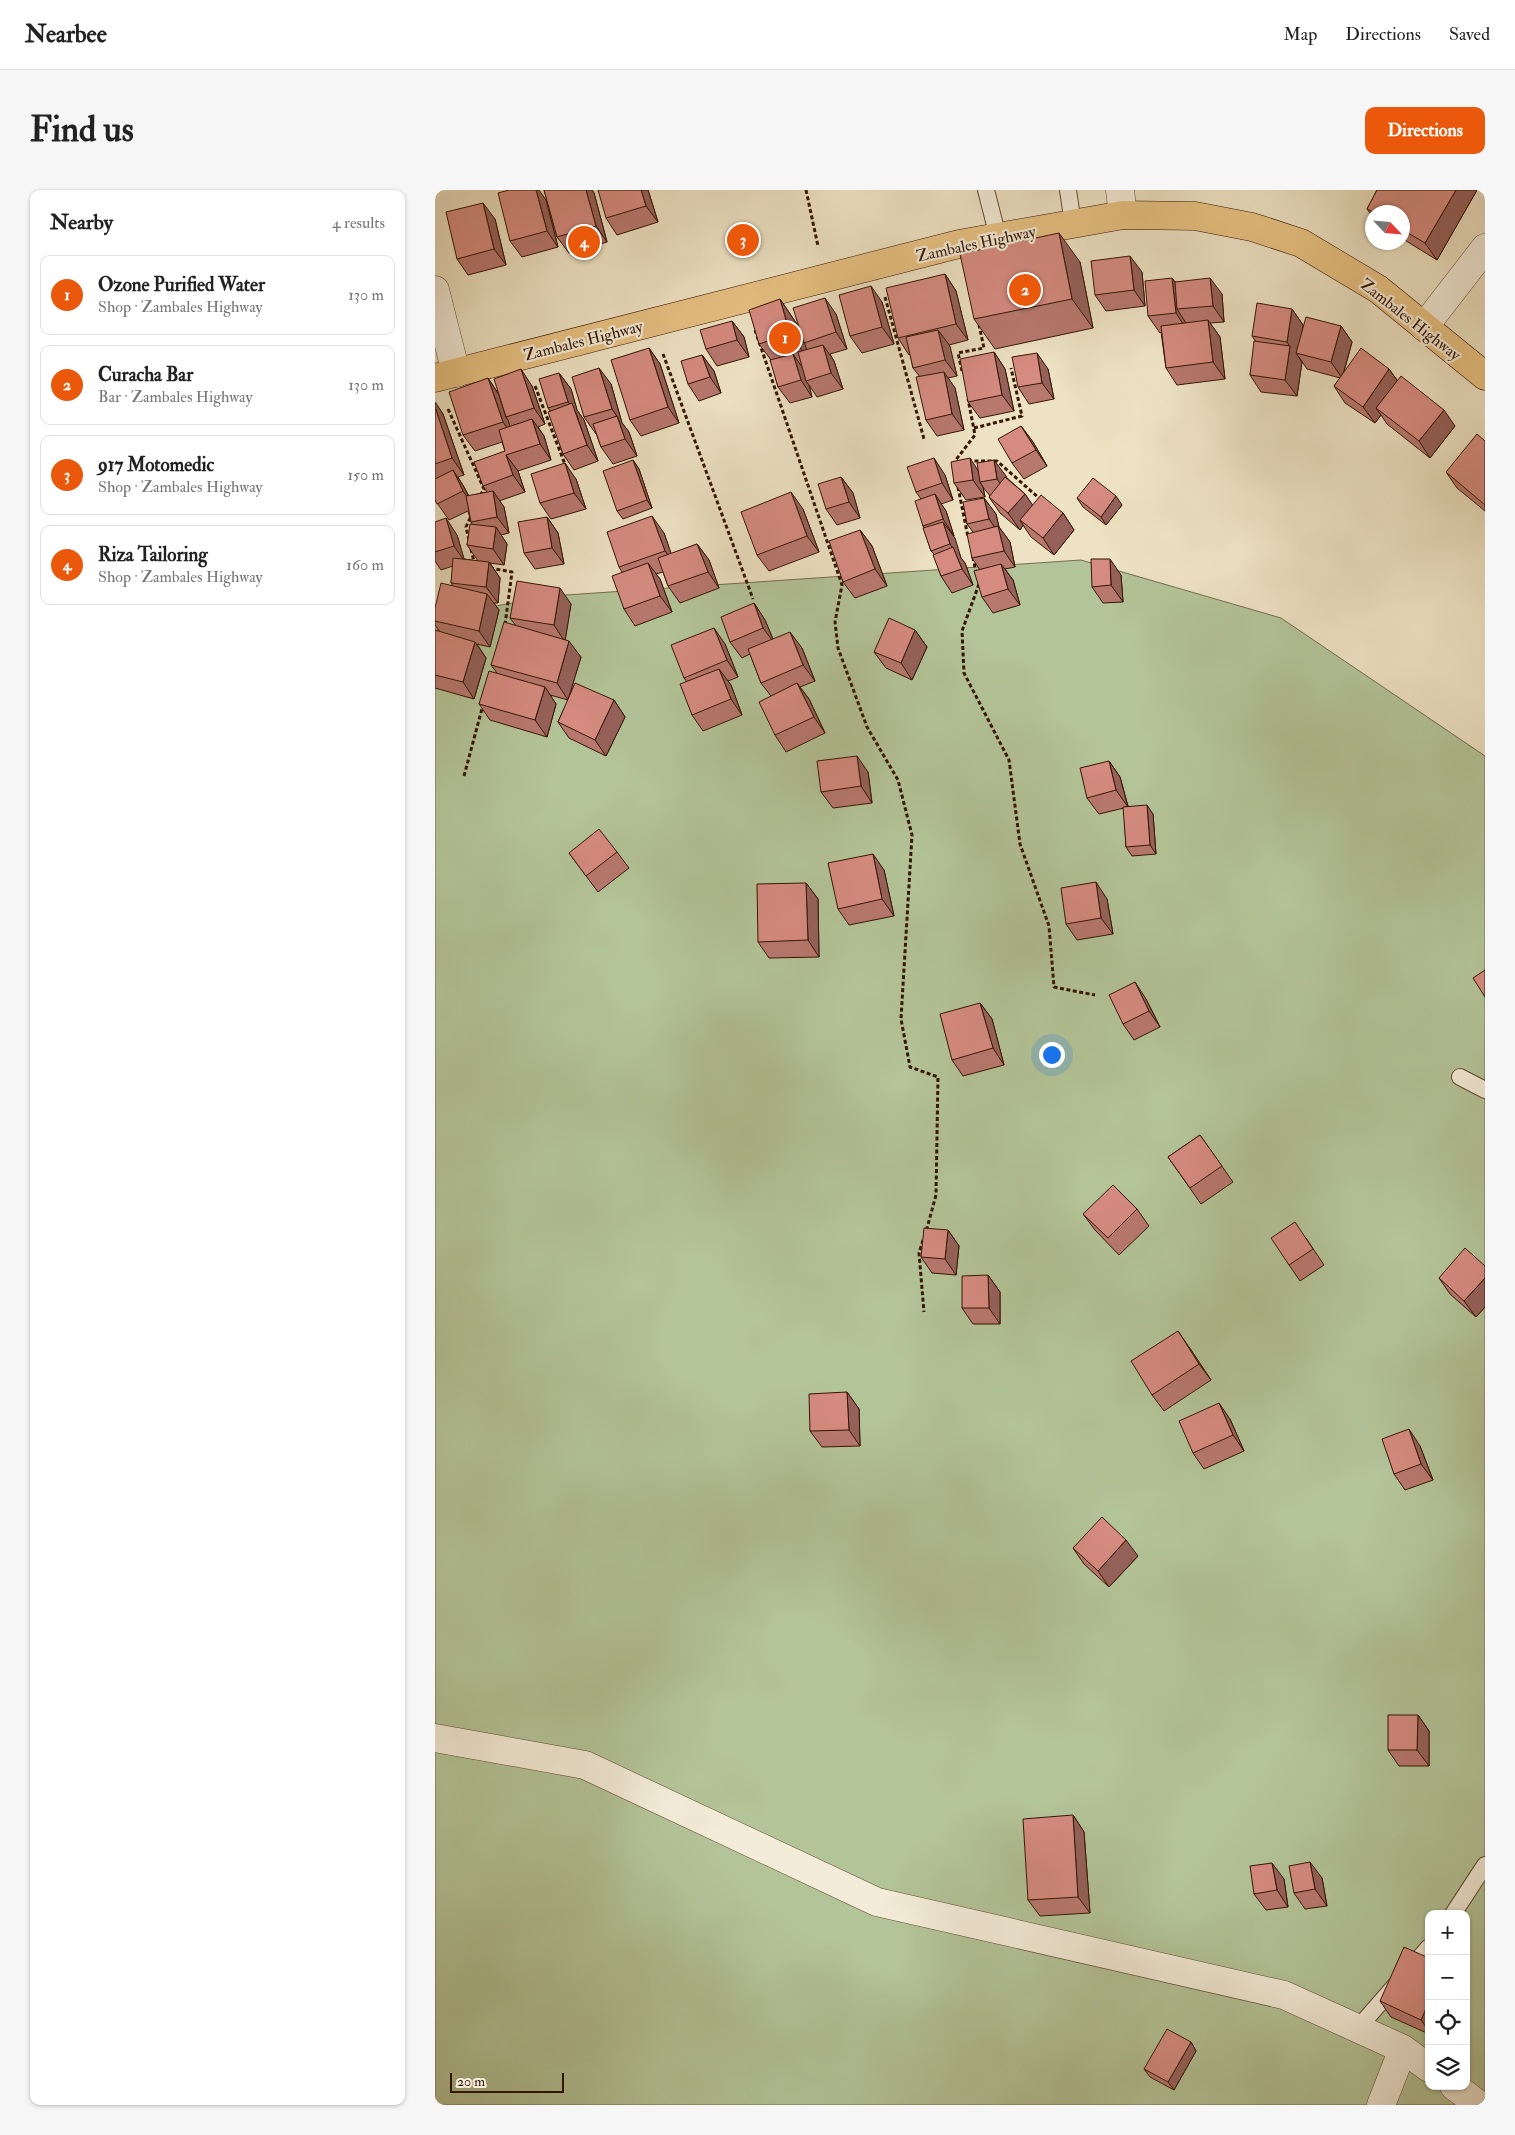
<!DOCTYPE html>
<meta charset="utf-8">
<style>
:root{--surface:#fff;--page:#f6f6f6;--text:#222;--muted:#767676;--line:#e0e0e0;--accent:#ea580c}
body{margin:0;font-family:"IM FELL Double Pica",serif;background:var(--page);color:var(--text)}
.controls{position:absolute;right:15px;bottom:15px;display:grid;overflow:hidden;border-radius:10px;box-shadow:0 1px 4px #0004}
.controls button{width:45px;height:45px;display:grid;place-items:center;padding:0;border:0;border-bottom:1px solid var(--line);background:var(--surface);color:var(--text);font:25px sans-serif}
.compass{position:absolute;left:930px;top:15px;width:45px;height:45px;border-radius:50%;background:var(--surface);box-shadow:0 1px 4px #0004;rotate:116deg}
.scale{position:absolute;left:15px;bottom:12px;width:114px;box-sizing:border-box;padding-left:5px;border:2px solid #351503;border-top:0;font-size:14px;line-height:18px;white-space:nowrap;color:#351503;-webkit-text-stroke:4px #f3ecd8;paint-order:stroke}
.you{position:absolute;left:616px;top:864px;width:18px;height:18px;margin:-12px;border:4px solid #fff;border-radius:50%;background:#1a73e8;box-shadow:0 0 0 8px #1a73e833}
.badge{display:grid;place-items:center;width:32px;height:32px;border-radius:50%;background:var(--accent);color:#fff;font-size:16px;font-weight:700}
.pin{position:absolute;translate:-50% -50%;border:2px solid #fff;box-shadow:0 1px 5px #0006}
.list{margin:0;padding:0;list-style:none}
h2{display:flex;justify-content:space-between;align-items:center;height:65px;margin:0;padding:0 20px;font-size:21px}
h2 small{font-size:16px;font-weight:400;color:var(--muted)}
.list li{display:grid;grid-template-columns:32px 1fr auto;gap:15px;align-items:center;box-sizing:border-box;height:80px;margin:0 10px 10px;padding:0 10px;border:1px solid var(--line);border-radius:10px}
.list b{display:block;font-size:19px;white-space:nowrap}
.list p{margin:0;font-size:16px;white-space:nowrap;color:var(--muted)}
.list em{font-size:16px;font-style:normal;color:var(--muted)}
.icon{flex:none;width:28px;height:28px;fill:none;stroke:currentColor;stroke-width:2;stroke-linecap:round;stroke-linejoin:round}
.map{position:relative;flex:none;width:1050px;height:1915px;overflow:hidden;border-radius:10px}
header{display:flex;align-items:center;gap:30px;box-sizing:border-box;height:70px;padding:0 25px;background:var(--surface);border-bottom:1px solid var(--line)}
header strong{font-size:24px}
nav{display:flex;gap:28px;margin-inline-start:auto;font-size:18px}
.intro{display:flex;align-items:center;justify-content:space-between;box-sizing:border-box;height:120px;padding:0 30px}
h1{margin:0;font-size:35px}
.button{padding:12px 22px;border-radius:10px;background:var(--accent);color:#fff;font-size:18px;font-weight:700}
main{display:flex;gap:30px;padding:0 30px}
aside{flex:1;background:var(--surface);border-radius:10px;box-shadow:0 1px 4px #0004}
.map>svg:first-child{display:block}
</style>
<header>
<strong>Nearbee</strong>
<nav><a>Map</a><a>Directions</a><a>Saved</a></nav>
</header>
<div class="intro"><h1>Find us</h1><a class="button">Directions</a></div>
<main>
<aside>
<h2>Nearby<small>4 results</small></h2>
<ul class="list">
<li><span class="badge">1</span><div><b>Ozone Purified Water</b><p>Shop · Zambales Highway</p></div><em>130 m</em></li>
<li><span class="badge">2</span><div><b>Curacha Bar</b><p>Bar · Zambales Highway</p></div><em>130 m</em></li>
<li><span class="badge">3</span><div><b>917 Motomedic</b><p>Shop · Zambales Highway</p></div><em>150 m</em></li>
<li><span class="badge">4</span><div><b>Riza Tailoring</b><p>Shop · Zambales Highway</p></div><em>160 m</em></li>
</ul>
</aside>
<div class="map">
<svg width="1050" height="1915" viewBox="0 0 1050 1915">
<rect width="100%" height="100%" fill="#ede2c3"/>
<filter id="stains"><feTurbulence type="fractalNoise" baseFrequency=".004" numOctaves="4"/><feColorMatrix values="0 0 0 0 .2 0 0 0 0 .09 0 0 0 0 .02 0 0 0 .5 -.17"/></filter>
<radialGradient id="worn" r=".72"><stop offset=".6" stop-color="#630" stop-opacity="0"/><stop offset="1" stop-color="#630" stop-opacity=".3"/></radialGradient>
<path fill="#b3c498" stroke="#746c4e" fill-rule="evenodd" d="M646 370 846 428 1050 566V1915H0V427L116 406ZM994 1724H1031V1896H994Z"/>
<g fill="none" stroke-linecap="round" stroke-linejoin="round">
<g stroke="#634833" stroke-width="18">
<path id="service" d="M551 0 563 47
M633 0 638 34
M1025 887 1050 900
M1018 1724 1050 1675
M923 1838 994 1757"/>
</g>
<g stroke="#634833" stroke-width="29">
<path id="minor" d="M685 0 688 25
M0 100 21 183
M989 137 1050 58
M0 1548 150 1575 442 1712 849 1805 968 1859 994 1878
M1019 1896 1044 1915
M946 1915 968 1859"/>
</g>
<g stroke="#351503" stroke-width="29">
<path id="primary" d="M0 188 524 54 688 25 760 26 817 37 866 53 943 99 1050 186"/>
</g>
<path stroke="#351503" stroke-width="3" stroke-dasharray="4 2.5" stroke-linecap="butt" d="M371 0 383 56
M450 107 489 249
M320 140 407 395 400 432 403 458 432 537 463 590 477 645 466 829 475 877 503 887 501 1005 491 1042
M228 164 318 409
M527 181 523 163 549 158 544 135
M100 196 131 277
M13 219 49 299 45 306
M539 238 587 226 576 178
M533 271H562L605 309
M521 275 520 271 540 245 533 209
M523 297 533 347
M34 350 31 337 36 326
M36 359 39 372
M538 367 541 383
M55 378 77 382 70 435
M544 394 527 441 529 483 574 570 585 654 614 736 619 797 660 805
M29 586 48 515
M488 1050 484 1063 489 1122"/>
<use href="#service" stroke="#f3ecd8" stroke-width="16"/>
<use href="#minor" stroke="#f3ecd8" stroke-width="28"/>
<use href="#primary" stroke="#e6c182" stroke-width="28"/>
</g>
<path fill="#b7786e" stroke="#351503" d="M109 0H157L159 3 172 52 134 63 122 47Z
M213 0 223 32 182 45 171 28Z
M942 0H1042L1002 70 968 49V22H938V27L932 19Z
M111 10 123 57 87 67 75 51Z
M60 29 71 75 33 85 22 69Z
M645 72 658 138 560 159 539 129Z
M707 82 710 116 671 121 660 105Z
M510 84 521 101 533 150 514 155 522 186 513 188 520 198 529 240 502 246 491 230 485 187 478 178 475 164 474 165 463 148Z
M737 88 740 92 787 104 789 132 775 133 785 147 790 189 742 195 731 178 726 142 725 143 713 126Z
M345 109 364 137 401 124 412 159 395 164 399 171 408 199 382 207 374 195 377 207 355 213 343 197 336 170 324 154Z
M447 112 459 154 427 163 415 146Z
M857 119 868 135V139L906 136 917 152 909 182 954 179 962 190 1020 236 995 268 952 234 946 225 940 233 910 213 899 196 905 188 872 179 864 167 863 168 867 172 862 206 826 202 815 185 821 152 817 146Z
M297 131 309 147 314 167 282 176 271 159Z
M214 158 225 174 244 233 206 246 195 230Z
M559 162 570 179 579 221 545 228 533 212Z
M267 165 279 181 286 203 264 211 253 194Z
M613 179 619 209 594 214 583 197Z
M124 183 136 199 142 220 149 230 163 271 139 280 128 264 115 221 113 218Z
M53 188 63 203 97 196 110 234 103 237 109 246 116 270 83 281 90 302 64 311 69 317 74 343 66 345 72 354 69 375 55 373 65 388 63 413H59L64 420 55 457 42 454 51 468 39 509 0 498V440L5 442 0 435V418L18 396 16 393 18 376 6 380 0 371V332L22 345 29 369 43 371 32 355 37 334 36 332 33 321 14 330 0 310V212L8 224 29 285 23 287 29 297 34 306 52 302 48 296 70 261 67 252 40 261 28 245Z
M176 194 187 233 194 242 202 266 178 274 166 257 161 243V244L149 227Z
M586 236 598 252 612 276 589 289 577 273Z
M1050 251V321L1022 298 1011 282Z
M198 270 204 279 217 318 188 329 182 321Z
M543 280 571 286V287L590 304 597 315 628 323 639 340 619 365 596 347 588 335 585 340 565 323 554 307 555 306 548 297 550 307 531 310 519 293Z
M510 285 518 310 506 314 511 321 519 346H518L526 368 530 373 538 395 517 403 506 386 499 364 496 361 488 336 486 309 481 302Z
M406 287 418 303 425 328 402 335 391 319Z
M141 289 151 319 116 329 105 313Z
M549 308 561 324 564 337 575 352 580 377 570 379 578 390 585 415 558 423 547 407 545 380 537 368 538 342 532 334Z
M642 308 687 315 671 335 648 317Z
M368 319 384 362 334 381 322 365Z
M112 327 123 343 129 374 100 379 89 363Z
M425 340 437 356 452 396 420 408 408 392Z
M229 343 236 364 262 354 274 370 284 398 245 413 233 396 228 382 221 384 225 389 237 422 200 436 189 419 187 382 184 377Z
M686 385 688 412 668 413 657 397Z
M319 413 330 430 338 449 367 458 380 491 365 497 374 509 390 543 351 562 340 545 336 506 326 493 315 464 307 468 295 452Z
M136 414 130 449 146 467 134 506 179 510 190 527 171 566 134 548 123 532 133 510 115 505 121 514 112 547 55 530 44 514 62 483 56 475 81 436 75 428Z
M480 440 492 457 477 490 451 478 439 462Z
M290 454 303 487 293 491 296 495 307 525 268 541 257 525 252 492 249 488Z
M674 571 685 587 693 616 718 624 721 664 697 666 691 657 689 618 664 624 652 608Z
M433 582 437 613 398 618 386 602Z
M182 662 194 678 163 702 134 663Z
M449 680 459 726 414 735 403 719Z
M371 693 383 709 384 767 334 768 323 752Z
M672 709 678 744 642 750 631 734Z
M711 809 725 837 699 850 688 834Z
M545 813 557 829 569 875 528 886 517 870Z
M765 945 798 992 766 1014 733 967Z
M702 1019 714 1036 684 1065 660 1040 648 1024Z
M513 1040 524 1056 521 1085 497 1083 486 1067Z
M871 1048 889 1075 865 1091 854 1075Z
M1050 1076V1117L1041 1127 1015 1104 1004 1088Z
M553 1085 565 1102V1134H538L527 1118Z
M754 1157 776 1190 729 1221 717 1205Z
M412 1202 424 1219 425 1256 387 1257 375 1241Z
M795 1229 809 1261 769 1279 758 1263Z
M985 1256 998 1290 970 1300 959 1284Z
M638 1358 703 1366 674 1397 649 1374Z
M983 1525 994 1541V1576H964L953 1560Z
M638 1625 649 1642 655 1723 605 1726 593 1710Z
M887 1688 892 1716 870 1719 859 1703Z
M849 1689 853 1717 831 1720 819 1704Z
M994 1768V1844L956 1827 945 1811Z
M756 1852 761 1861 739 1900 715 1887 709 1879Z"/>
<path fill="#95615a" stroke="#351503" d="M101 0H104L111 10 123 57 112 41Z
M151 0H157L159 3 172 52 161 36Z
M206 0H213L223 32 211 16Z
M1021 0H1042L1002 70 990 53Z
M48 13 60 29 71 75 59 59Z
M624 43 645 72 658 138 637 109Z
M695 66 707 82 710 116 699 100Z
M510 84 521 101 533 150 521 134Z
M737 88 748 104 742 119 751 133 752 140 741 123Z
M775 88 787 104 789 132 778 116Z
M436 96 447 112 459 154 447 137Z
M390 108 401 124 412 159 401 142Z
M345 109 365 139 376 173 355 144Z
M857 119 868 135 864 164 861 163 867 172 862 206 850 190 855 157 852 152Z
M773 130 785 147 790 189 778 172Z
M297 131 309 147 314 167 302 150Z
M906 136 917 152 907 188 896 172Z
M503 140 515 156 522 186 510 170Z
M388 155 399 171 408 199 396 183Z
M214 158 225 174 244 233 233 217Z
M559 162 570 179 579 221 567 205Z
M602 163 613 179 619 209 607 193Z
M358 164 369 180 371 191 374 195 377 207 366 190Z
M267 165 279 181 286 203 275 187Z
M164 178 176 194 187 233 194 242 202 266 190 249 183 228 177 219Z
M86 179 97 196 110 234 99 218Z
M954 179 966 196 941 218 946 225 940 233 928 217Z
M509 182 520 198 529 240 517 224Z
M124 183 136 199 142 220 149 230 163 271 152 255 141 223 133 212Z
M53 188 64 205 71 227 73 230 79 248 68 232Z
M0 212 8 224 29 285 17 268 0 217Z
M1009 220 1020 236 995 268 984 251Z
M97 229 109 246 116 270 105 254Z
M586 236 598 252 612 276 601 260Z
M71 265 83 281 90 302 78 285Z
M499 268 510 285 518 310 507 293Z
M535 268 546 285 545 292 548 297 550 307 538 290Z
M198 270 204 279 217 318 212 310Z
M559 270 571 286 573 305 562 289Z
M130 273 141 289 151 319 139 303Z
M18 280 29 297 39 318 28 301Z
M406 287 418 303 425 328 414 312Z
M58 301 69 317 74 343 62 327Z
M356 302 368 319 384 362 372 346Z
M500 304 511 321 519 346 508 329Z
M590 304 601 320 585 330 588 335 585 340 573 323Z
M681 306 687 315 671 335 666 327Z
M549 308 561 324 564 337 575 352 580 377 569 361 565 345 554 329Z
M628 323 639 340 619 365 608 348Z
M217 326 229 343 241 377 230 361Z
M112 327 123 343 129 374 117 358Z
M11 328 22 345 30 372 19 356Z
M508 332 520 348 526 368 530 373 538 395 527 379 519 360 515 354Z
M61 337 72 354 69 375 58 359Z
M425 340 437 356 452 396 440 379Z
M262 354 274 370 284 398 273 382Z
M675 369 686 385 688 412 676 395Z
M54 372 65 388 63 413 51 397Z
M213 373 225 389 237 422 225 406Z
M566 374 578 390 585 415 573 399Z
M125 398 136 414 130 452 119 435Z
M52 404 64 420 55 457 44 441Z
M319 413 330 430 340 454 328 438Z
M279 438 290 454 303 487 292 470Z
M480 440 492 457 477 490 466 473Z
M355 442 367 458 380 491 368 475Z
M134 451 146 467 133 510 122 493Z
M40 452 51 468 39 509 28 492Z
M284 479 296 495 307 525 296 509Z
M362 493 374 509 390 543 379 527Z
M110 497 121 514 112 547 100 530Z
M179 510 190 527 171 566 160 550Z
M422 566 433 582 437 613 426 596Z
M674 571 685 587 693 617 681 600Z
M712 615 718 624 721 664 715 655Z
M438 664 449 680 459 726 447 709Z
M661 692 672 709 678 744 666 728Z
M371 693 383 709 384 767 373 750Z
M700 792 711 809 725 837 714 821Z
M545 813 557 829 569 875 558 858Z
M513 1040 524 1056 521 1085 510 1069Z
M553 1085 565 1102V1134L554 1118Z
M1050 1088V1117L1041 1127 1029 1111Z
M743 1141 754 1157 776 1190 764 1174Z
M412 1202 424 1219 425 1256 414 1240Z
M784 1213 795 1229 809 1261 798 1245Z
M974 1239 985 1256 998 1290 986 1274Z
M691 1350 703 1366 674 1397 663 1381Z
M983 1525 994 1541V1576L982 1560Z
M638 1625 649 1642 655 1723 643 1707Z
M875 1672 887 1688 892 1716 880 1699Z
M837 1673 849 1689 853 1717 842 1700Z
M994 1812V1841L986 1830Z
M756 1852 761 1861 739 1900 733 1892Z"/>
<path fill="#d58b80" stroke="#351503" d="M74 0H101L112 41 75 51 63 3Z
M109 0H151L161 36 122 47Z
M163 0H206L211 16 171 28Z
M942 0H1021L990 53 968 40V22H938L932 19Z
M48 13 59 59 22 69 11 22Z
M624 43 637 109 539 129 525 64Z
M695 66 699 100 660 105 656 71Z
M510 84 521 134 463 148 451 98Z
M737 88 741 123 713 126 710 91Z
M775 88 778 116 742 119 740 92Z
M436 96 447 137 415 146 404 105Z
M390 108 401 142 369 153 358 118Z
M345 109 355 144 324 154 314 120Z
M822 113 857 119 852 152 817 146Z
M871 127 906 136 896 172 861 163Z
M773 130 778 172 731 178 726 136Z
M297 131 302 150 271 159 265 140Z
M503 140 510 170 478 178 471 147Z
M819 151 855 156 850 190 815 185Z
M388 155 396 183 371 191 363 162Z
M214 158 233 217 195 230 176 170Z
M926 158 954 179 928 217 899 196Z
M559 162 567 205 533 212 525 169Z
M602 163 607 193 583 197 577 167Z
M358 164 366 190 343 197 335 170Z
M267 165 275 187 253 194 246 171Z
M164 178 177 219 149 227 137 187Z
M86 179 99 218 71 227 59 189Z
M509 182 517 224 491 230 481 187Z
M124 183 133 212 113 218 104 189Z
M966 186 1009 220 984 251 941 218Z
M53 188 68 232 28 245 14 202Z
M137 213 152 255 128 264 113 222Z
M0 217 17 268 0 274Z
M182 226 190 249 166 257 158 234Z
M97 229 105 254 71 265 78 285 48 296 39 272 70 261 64 240Z
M586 236 601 260 577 273 563 249Z
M1042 244 1050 251V315L1011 282Z
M499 268 507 293 481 302 472 277Z
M535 268 538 290 519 293 516 272Z
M198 270 212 310 182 321 168 281Z
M559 270 562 289 545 292 542 273Z
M130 273 139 303 105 313 96 284Z
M18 280 28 301 2 314 0 310V289Z
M406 287 414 312 391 319 383 294Z
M570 287 590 304 573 323 554 307Z
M658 288 681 306 666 327 642 308Z
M58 301 62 327 36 332 31 306Z
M356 302 372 346 322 365 306 322Z
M500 304 508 329 488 336 480 311Z
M606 305 628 323 608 348 585 330Z
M549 308 554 329 532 334 528 312Z
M217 326 230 361 184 377 172 342Z
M112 327 117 358 89 363 83 332Z
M11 328 19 356 0 362V332Z
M508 332 515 354 496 361 488 338Z
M35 334 61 337 58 359 32 355Z
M563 336 569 361 537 368 532 344Z
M425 340 440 379 408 392 394 351Z
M262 354 273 382 233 396 223 368Z
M518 357 527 379 506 386 498 365Z
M18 368 54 372 51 397 16 393Z
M656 369H675L676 395 657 397Z
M213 373 225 406 189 419 177 386Z
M566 374 573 399 547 407 539 381Z
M82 391 125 398 119 435 75 428Z
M6 393 52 404 44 441 0 431V418Z
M319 413 328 438 295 452 286 427Z
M454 428 480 440 466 473 439 462Z
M69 432 134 451 122 493 56 475Z
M279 438 292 470 249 488 236 455Z
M0 440 40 452 28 492 0 485Z
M355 442 368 475 326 493 313 459Z
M284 479 296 509 257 525 245 494Z
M54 481 110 497 100 530 44 514Z
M140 493 179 510 160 550 123 532Z
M362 493 379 527 340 545 324 512Z
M422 566 426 596 386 602 382 571Z
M674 571 681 600 652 608 645 578Z
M712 615 715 655 691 657 688 617Z
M164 639 182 662 151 686 134 663Z
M438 664 447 709 403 719 393 673Z
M661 692 666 728 631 734 626 698Z
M371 693 373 750 323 752 322 694Z
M1050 780V807L1038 788Z
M700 792 714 821 688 834 674 805Z
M545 813 558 858 517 870 505 824Z
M765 945 787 976 755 998 733 967Z
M678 995 702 1019 673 1048 648 1024Z
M860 1032 878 1059 854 1075 836 1048Z
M489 1038 513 1040 510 1069 486 1067Z
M1030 1058 1050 1076V1088L1029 1111 1004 1088Z
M553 1085 554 1118H527V1086Z
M743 1141 764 1174 717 1205 696 1171Z
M412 1202 414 1240 375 1241 374 1204Z
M784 1213 798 1245 758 1263 744 1231Z
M974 1239 986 1274 959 1284 947 1249Z
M667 1327 691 1350 663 1381 638 1358Z
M953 1525H983L982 1560H953Z
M638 1625 643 1707 593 1710 588 1629Z
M875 1672 880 1699 859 1703 854 1676Z
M837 1673 842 1700 819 1704 815 1676Z
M969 1757 994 1768V1812L986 1830 945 1811Z
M732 1839 756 1852 733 1892 709 1879Z"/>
<g text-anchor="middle" stroke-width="4.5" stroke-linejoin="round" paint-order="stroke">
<g font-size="16" fill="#351503" stroke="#f3ecd8">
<text transform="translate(541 53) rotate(-12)" y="6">Zambales Highway</text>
<text transform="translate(976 129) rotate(38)" y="6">Zambales Highway</text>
<text transform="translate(148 150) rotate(-14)" y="6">Zambales Highway</text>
</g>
</g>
<rect width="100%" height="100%" filter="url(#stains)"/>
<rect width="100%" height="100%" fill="url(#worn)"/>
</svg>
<div class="controls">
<button>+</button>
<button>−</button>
<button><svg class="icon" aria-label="locate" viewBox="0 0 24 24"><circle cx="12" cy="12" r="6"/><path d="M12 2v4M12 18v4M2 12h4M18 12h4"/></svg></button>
<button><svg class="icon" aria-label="layers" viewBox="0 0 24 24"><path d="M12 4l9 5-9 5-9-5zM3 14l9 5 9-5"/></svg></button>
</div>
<svg class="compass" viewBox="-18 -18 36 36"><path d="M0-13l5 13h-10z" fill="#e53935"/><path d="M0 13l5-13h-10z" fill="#767676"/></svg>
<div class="scale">20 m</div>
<div class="you"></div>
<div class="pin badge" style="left:350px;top:148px">1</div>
<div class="pin badge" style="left:590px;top:100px">2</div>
<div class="pin badge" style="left:308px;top:50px">3</div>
<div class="pin badge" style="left:149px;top:52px">4</div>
</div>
</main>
